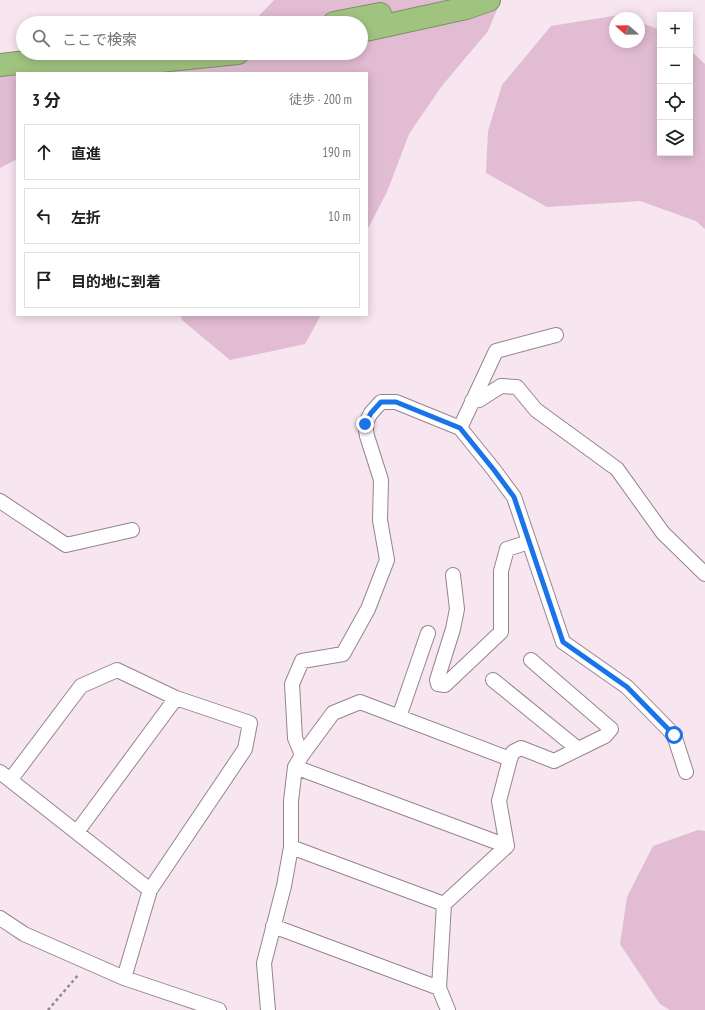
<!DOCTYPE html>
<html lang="ja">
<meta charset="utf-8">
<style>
:root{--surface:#fff;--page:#f2f2f2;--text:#202124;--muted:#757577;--line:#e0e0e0}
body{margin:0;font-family:"PT Sans Narrow","Noto Sans JP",sans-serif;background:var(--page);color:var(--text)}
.controls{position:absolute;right:12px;top:12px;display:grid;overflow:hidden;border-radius:0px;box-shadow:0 2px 10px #0003}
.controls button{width:36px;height:36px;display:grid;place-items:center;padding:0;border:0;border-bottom:1px solid var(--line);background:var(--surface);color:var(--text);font:20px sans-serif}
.compass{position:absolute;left:609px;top:12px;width:36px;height:36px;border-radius:50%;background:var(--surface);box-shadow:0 2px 10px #0003;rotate:290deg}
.stop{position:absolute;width:12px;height:12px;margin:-9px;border:3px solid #1a73e8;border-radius:50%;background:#fff}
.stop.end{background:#1a73e8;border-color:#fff;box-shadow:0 1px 4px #0008}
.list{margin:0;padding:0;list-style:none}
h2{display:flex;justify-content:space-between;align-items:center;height:52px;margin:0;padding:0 16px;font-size:17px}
h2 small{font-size:13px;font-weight:400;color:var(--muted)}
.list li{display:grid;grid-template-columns:26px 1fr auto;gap:12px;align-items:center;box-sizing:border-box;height:56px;margin:0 8px 8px;padding:0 8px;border:1px solid var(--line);border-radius:0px}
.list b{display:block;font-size:15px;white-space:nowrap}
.list em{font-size:13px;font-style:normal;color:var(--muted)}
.icon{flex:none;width:22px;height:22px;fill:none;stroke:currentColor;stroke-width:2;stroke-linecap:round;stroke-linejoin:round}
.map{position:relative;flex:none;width:705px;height:1010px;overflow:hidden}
.search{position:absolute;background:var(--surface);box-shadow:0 2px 10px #0003;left:16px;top:16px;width:352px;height:44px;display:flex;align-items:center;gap:10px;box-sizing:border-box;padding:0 14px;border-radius:22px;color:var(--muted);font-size:15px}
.panel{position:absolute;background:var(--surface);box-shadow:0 2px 10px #0003;left:16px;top:72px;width:352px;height:244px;border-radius:0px}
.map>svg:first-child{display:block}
</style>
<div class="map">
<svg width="705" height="1010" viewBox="0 0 705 1010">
<rect width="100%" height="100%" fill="#f7e5f0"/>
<path fill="#e1bcd2" d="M274 0H501L488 31 441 87 409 134 387 192 367 230V73H17V159L0 168V56L47 53H361V23H252Z
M619 15 627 18H615V42H639V22L660 30V153H690V50L705 64V229L696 221 640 201 547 207 486 173 488 131 502 85 551 26Z
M180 315H321L305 344 230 360 182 320Z
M698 830 705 831V1010H670L660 1004 620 944 627 897 653 846Z"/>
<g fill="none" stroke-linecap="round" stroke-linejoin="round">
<g stroke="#95858f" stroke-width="16">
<path id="minor" d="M472 401 479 400 501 386 517 387 536 410 617 469 663 533 705 574
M460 428 496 351 556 335
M0 501 66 545 132 530
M453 575 457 609 453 629 437 680 438 684 445 685 501 632V571L507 549 529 542
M493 680 578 749
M399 717 428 633
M302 755 295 738 292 684 302 661 343 654 368 609 387 560 380 520 381 480 367 436 365 424 371 413 381 402H396L460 428 494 470 514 497 563 642 627 687 674 735 686 772
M510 759 513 752 521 748 554 761 605 736 611 729 531 660
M295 767 507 846
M0 772 150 890
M11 779 81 686 117 670 176 698 250 723 245 749 150 890 124 978
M77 832 176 698
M291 847 444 904
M0 918 24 934 124 978 219 1010
M273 926 439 988
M268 1010 264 963 284 886 291 847V801L295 767 302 755 333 713 360 702 510 759 499 801 507 846 444 904 439 988 448 1010"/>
</g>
<g stroke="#7d9167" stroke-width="24">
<path id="motorway" d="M334 23 380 14
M361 31 466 8 489 0
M0 65 60 58
M42 73 238 53"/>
</g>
<path stroke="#968991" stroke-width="2.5" stroke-dasharray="3 3" stroke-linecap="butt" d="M48 1010 79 974"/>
<use href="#minor" stroke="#fff" stroke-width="14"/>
<use href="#motorway" stroke="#a1c380" stroke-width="22"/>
</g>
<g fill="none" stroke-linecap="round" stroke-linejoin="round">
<path stroke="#1a73e8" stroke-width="5" d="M365 424 371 413 381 402H396L460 428 494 470 514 497 563 642 627 687 674 735"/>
</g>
</svg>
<div class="controls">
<button>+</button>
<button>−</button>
<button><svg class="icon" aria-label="locate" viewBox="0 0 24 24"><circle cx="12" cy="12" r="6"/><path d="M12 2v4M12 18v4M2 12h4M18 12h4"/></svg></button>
<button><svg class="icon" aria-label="layers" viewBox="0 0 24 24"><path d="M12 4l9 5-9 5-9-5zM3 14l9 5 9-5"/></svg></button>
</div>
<svg class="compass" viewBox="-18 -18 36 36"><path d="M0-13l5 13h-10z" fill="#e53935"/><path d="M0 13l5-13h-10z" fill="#757577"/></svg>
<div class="stop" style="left:674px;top:735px"></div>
<div class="stop end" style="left:365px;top:424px"></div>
<div class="search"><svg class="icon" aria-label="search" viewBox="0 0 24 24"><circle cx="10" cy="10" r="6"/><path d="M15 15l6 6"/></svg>ここで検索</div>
<section class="panel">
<h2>3 分<small>徒歩 · 200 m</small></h2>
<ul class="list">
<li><svg class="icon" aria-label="ahead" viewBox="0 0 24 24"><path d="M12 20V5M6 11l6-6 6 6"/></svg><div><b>直進</b></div><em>190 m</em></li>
<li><svg class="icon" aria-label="left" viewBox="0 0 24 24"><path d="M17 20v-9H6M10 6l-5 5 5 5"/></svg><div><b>左折</b></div><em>10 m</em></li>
<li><svg class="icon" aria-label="arrive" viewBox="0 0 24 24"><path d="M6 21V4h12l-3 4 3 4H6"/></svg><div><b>目的地に到着</b></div></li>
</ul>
</section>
</div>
